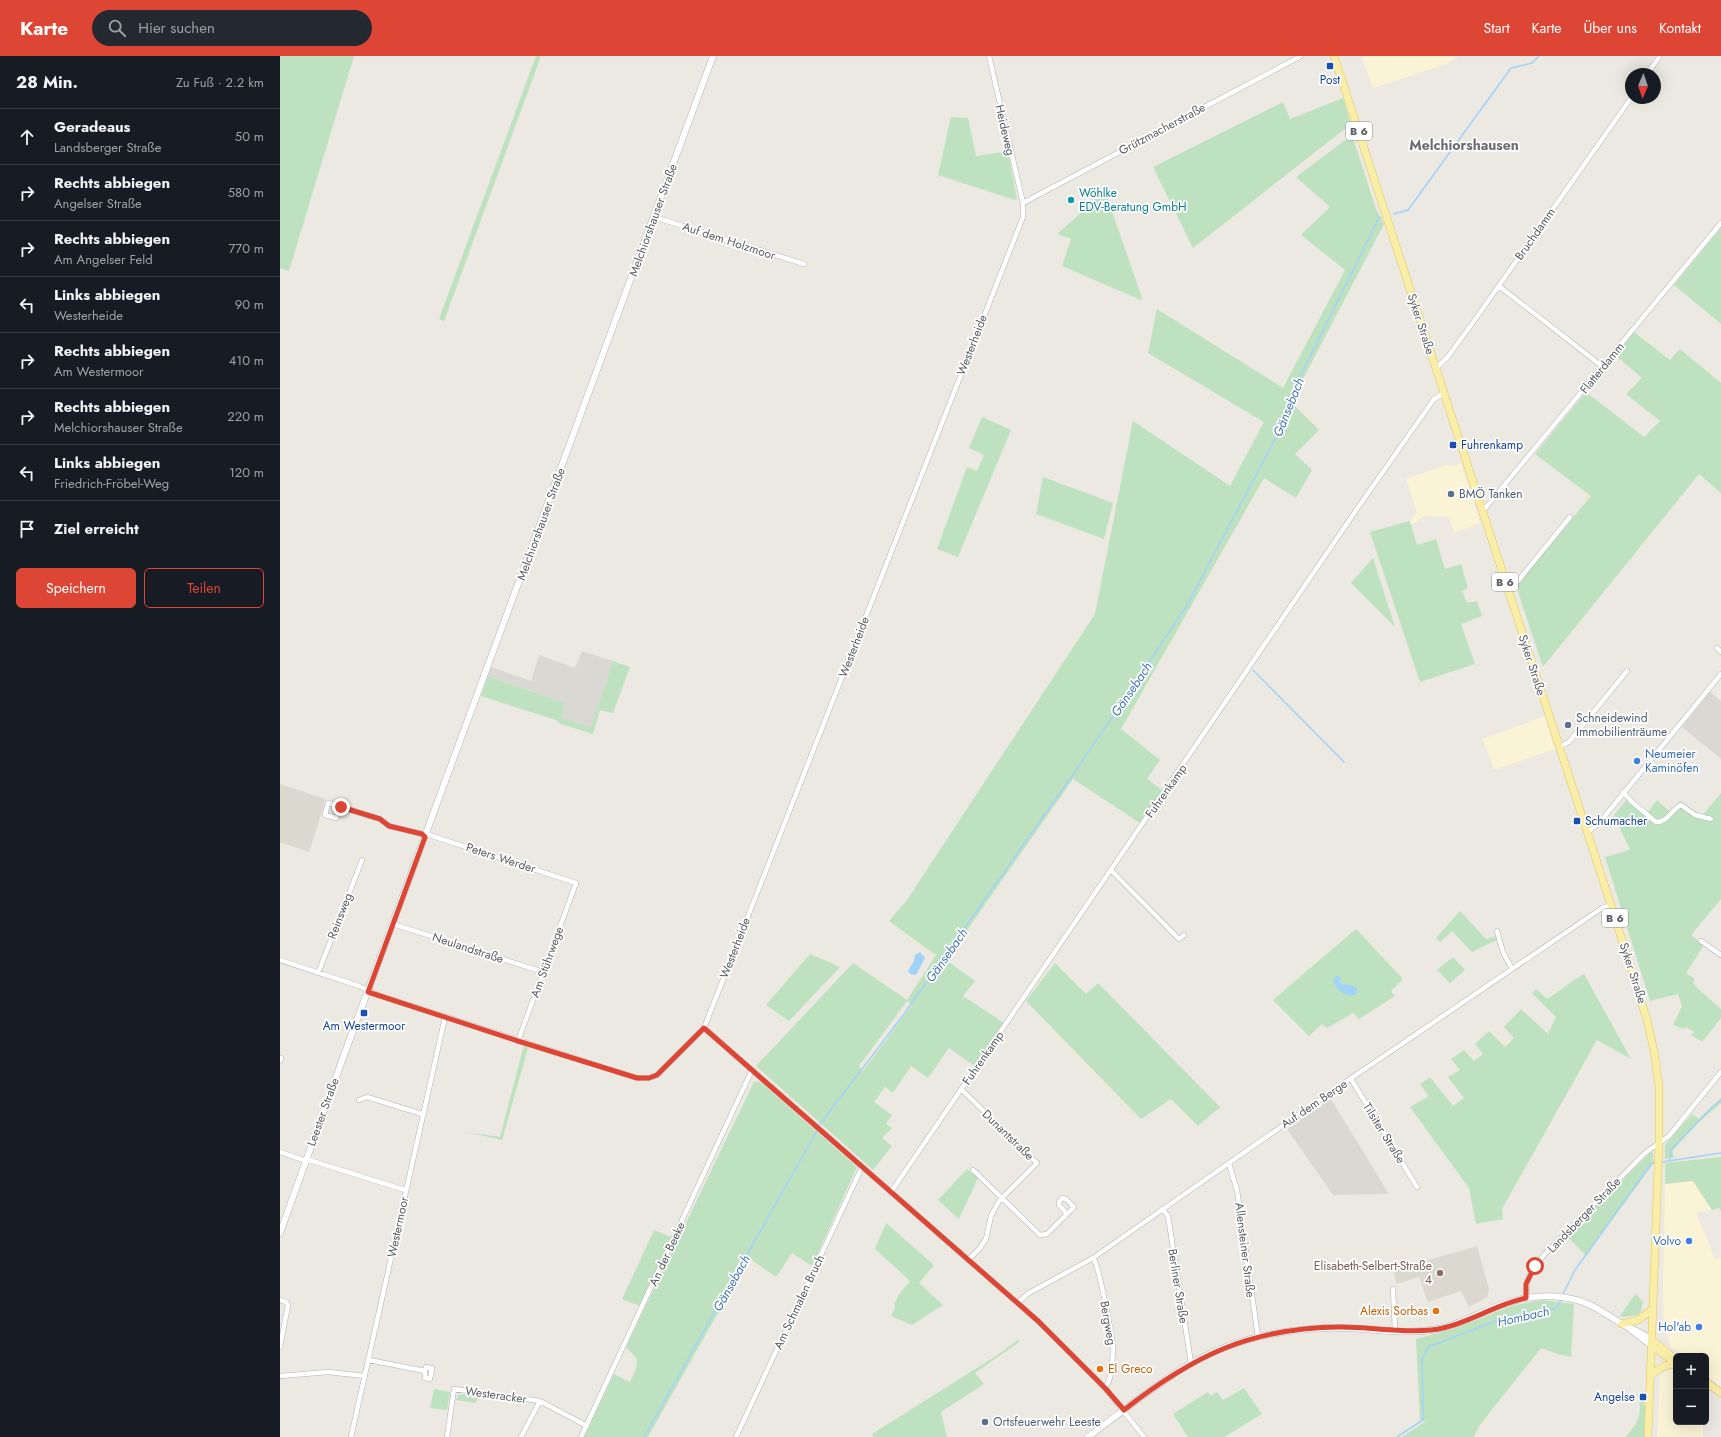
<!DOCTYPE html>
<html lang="de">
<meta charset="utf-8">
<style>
:root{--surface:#171b24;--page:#242831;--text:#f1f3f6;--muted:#9ea1a6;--line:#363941;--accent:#dd4635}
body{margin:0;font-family:Jost,sans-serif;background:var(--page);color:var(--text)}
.controls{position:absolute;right:12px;bottom:12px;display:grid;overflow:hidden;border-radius:6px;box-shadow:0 4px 16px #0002}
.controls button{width:36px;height:36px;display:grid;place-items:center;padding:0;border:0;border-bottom:1px solid var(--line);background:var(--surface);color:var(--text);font:20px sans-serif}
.compass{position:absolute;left:1345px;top:12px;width:36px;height:36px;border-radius:50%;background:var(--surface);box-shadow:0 4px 16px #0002;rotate:182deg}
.stop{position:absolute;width:12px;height:12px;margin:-9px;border:3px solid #dd4635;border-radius:50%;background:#fff}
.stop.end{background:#dd4635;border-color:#fff;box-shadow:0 1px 4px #0008}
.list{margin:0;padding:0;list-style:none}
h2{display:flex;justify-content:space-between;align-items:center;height:52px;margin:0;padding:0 16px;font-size:17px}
h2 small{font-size:13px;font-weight:400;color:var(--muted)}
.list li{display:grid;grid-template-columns:26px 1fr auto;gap:12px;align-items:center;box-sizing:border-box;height:56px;padding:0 16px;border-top:1px solid var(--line)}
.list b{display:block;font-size:15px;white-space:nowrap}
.list p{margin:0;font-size:13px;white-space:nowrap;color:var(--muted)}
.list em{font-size:13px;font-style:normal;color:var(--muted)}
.actions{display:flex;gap:8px;padding:12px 16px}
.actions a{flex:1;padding:9px 0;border:1px solid var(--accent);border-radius:6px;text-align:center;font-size:14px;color:var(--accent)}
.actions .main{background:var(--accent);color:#fff}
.icon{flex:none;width:22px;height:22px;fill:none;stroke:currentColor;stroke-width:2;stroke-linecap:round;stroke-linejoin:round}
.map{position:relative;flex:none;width:1441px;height:1381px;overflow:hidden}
header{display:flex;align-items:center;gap:24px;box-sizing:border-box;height:56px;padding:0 20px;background:var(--accent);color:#fff}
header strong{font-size:19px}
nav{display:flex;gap:22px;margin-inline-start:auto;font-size:14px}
.search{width:280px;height:36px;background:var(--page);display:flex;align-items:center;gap:10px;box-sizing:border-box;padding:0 14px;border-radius:22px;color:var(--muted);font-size:15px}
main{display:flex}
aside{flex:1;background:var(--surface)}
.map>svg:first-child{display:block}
</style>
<header>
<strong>Karte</strong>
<div class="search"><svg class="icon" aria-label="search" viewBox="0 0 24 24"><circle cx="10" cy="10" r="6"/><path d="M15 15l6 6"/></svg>Hier suchen</div>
<nav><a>Start</a><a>Karte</a><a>Über uns</a><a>Kontakt</a></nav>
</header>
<main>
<aside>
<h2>28 Min.<small>Zu Fuß · 2.2 km</small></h2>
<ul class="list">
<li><svg class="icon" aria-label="ahead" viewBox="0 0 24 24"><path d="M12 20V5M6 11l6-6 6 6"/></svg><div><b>Geradeaus</b><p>Landsberger Straße</p></div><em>50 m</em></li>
<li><svg class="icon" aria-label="right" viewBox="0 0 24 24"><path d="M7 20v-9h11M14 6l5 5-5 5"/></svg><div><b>Rechts abbiegen</b><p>Angelser Straße</p></div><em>580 m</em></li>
<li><svg class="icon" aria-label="right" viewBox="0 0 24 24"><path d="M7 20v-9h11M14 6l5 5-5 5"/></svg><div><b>Rechts abbiegen</b><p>Am Angelser Feld</p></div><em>770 m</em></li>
<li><svg class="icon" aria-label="left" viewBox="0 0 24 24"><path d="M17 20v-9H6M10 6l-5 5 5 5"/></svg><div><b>Links abbiegen</b><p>Westerheide</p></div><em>90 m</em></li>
<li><svg class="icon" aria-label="right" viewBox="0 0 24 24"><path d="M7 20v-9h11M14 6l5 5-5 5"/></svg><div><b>Rechts abbiegen</b><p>Am Westermoor</p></div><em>410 m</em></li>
<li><svg class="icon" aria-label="right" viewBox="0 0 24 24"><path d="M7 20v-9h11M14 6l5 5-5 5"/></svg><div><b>Rechts abbiegen</b><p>Melchiorshauser Straße</p></div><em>220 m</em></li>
<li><svg class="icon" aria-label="left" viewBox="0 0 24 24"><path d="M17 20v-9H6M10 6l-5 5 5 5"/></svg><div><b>Links abbiegen</b><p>Friedrich-Fröbel-Weg</p></div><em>120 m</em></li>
<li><svg class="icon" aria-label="arrive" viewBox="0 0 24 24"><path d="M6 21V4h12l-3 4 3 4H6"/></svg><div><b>Ziel erreicht</b></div></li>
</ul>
<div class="actions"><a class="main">Speichern</a><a>Teilen</a></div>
</aside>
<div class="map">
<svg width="1441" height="1381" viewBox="0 0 1441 1381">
<rect width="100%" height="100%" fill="#ebe9e1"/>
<path fill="#fbf3d6" d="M1082 0H1178L1169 7 1093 32Z
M1181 407 1200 467 1174 477 1169 461 1145 460 1131 469 1130 465 1137 457 1126 423 1169 408 1170 411Z
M1265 660 1275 693 1214 714 1203 683Z
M1413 1125 1432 1154 1416 1156 1435 1203 1441 1201V1330L1426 1319V1300H1402L1390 1289 1384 1272 1383 1231 1385 1128Z
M1392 1312 1396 1313V1366H1423V1381H1377L1380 1321 1387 1314Z"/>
<path fill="#dad8d3" d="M302 595 333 605 311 673 281 662 284 647 208 620 211 611 251 625 259 599 295 612Z
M1430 636 1441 645V703L1402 671Z
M1051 1043 1109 1138 1053 1139 1007 1073Z"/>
<path fill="#dbd8cf" d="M0 728 46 743 29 796 0 786Z
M1197 1190 1209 1233 1207 1241 1189 1251 1181 1235 1148 1246 1139 1221 1116 1228 1114 1214Z"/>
<path fill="#bee2bf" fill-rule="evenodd" d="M0 0H74L9 215 0 212Z
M256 0H261L164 265 159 263Z
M1063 42 1071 68 913 192 873 111 1003 46 1010 63Z
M671 61 688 62 696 100 728 95 737 143 735 144 658 119Z
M1072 79 1096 153 1104 168 1011 346 1039 374 1015 398 1032 414 1016 442 984 422 841 673 880 704 867 723 882 734 860 767 793 723 666 904 695 925 683 940 724 967 695 1010 669 992 648 1022 631 1010 613 1037 605 1031 594 1046 612 1059 606 1068 612 1072 602 1082 612 1090 593 1114 476 1010 573 907 627 944 656 899 609 865 627 844 815 558 853 365 950 430 984 366 868 297 877 253 1003 332 1065 214 1021 179 1050 151 1016 121ZM627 945 632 949 583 1015 579 1010Z
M825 135 862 242 861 244 782 210 791 183 777 178Z
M1441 172V268L1394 229Z
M1354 276 1390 304 1400 293 1441 327V437L1419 418 1263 611 1236 530 1311 440 1255 398 1306 336 1364 381 1380 365 1346 338 1362 322 1335 299Z
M702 361 731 374 678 501 657 493 687 411 697 415 704 399 689 392Z
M763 421 833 447 824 483 756 458Z
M1130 465 1137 489 1156 483 1165 513 1181 508 1188 532 1182 535 1187 547 1197 545 1202 560 1181 568 1195 608 1140 626 1090 476Z
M1093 502 1115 571 1071 527Z
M333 605 350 611 333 657 320 654 313 678 281 668 276 664 201 640 208 620 284 647 281 662 311 672Z
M1441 737V843L1411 879 1424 889 1406 917 1415 923 1413 928 1441 953V962L1422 986 1411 979 1414 976 1406 971 1404 973 1393 969 1402 950 1398 938 1370 945 1325 801 1350 794 1334 759 1347 743 1368 756 1377 744 1389 755 1400 745 1422 760Z
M1180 855 1206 883 1216 880 1217 884 1192 896 1172 875 1160 886 1156 882Z
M1076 873 1123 923 1111 935 1115 940 1079 963 1073 957 1047 972 1042 968 1029 980 993 944Z
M530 898 560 911 509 965 486 949Z
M1173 901 1185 914 1170 927 1157 914Z
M775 907 806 938 818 927 940 1051 918 1070 891 1043 861 1063 746 945Z
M1304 918 1351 1003 1317 984 1222 1153 1223 1163 1196 1168 1189 1132 1130 1051 1149 1040 1140 1028 1150 1021 1173 1050 1184 1042 1168 1021 1180 1014 1171 1003 1184 994 1194 1005 1203 998 1195 988 1209 975 1225 991 1234 982 1224 971 1241 953 1268 978 1276 961 1252 937 1256 933 1267 943C1280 935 1291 925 1304 918Z
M244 989 248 992 222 1084 186 1076 220 1081Z
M474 1026H480L484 1029 577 1111 532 1210 512 1197 496 1221 469 1202 368 1381H304L334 1318 350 1326 356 1313 357 1303 346 1291Z
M1441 1042V1047L1418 1067 1393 1094V1100L1397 1101 1385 1103V1089L1412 1058 1419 1063Z
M1371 1096 1373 1097V1108L1306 1200 1287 1180Z
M1441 1101V1155L1439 1152 1432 1154 1413 1125 1385 1128V1107Z
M687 1113 698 1122 679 1163 658 1144Z
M606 1167 654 1209 639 1227 663 1249 632 1269 611 1260 615 1252 614 1248 620 1237 630 1225 595 1193Z
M374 1174 391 1181 360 1250 342 1243Z
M1355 1238 1363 1245 1361 1255 1358 1259 1343 1261 1340 1260Z
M1263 1244 1294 1248 1291 1301 1278 1298 1261 1292 1199 1370 1194 1381H1122L1146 1365 1140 1364 1136 1283 1176 1272 1231 1250Z
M739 1283V1286L695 1317 704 1328 661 1356 667 1381H594L592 1378 716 1300Z
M964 1332 982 1358 944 1381H908L893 1358 928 1336 930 1340 937 1336 943 1344Z
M154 1333 170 1336 167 1354 150 1352Z
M1357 1337 1363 1339 1365 1353 1364 1381H1346C1358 1366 1364 1357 1357 1337Z
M179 1338 200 1340 201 1341 197 1343 196 1347 176 1344Z"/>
<path fill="#a3d2f9" d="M640 896 645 902 636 919 630 918 628 915 634 905 635 899Z
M1056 920 1061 921 1060 926 1061 928 1071 929 1077 932V937L1075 939C1063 940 1058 935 1053 925Z"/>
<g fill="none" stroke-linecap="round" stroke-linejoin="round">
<path stroke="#a3d2f9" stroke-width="1.5" d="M1114 158 1128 154 1231 12 1252 7 1259 0
M973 614 1064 706
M540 1068 624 958 797 713 906 551 1001 372 1010 341 1099 162H1101
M1390 1105 1391 1094 1432 1051 1441 1044
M1382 1106 1441 1097
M1282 1240 1295 1214 1368 1112 1373 1107H1376
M364 1381 538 1073
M1117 1381 1143 1364 1142 1303 1148 1291 1226 1261 1277 1252 1281 1243"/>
<g stroke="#b1b3b8" stroke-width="5.5">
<path id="street" d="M1367 18 1380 0
M743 147 1021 0
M374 161 524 208
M1219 230 1323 311
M1156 312 1167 302 1194 265 1351 42
M1202 456 1441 167
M1229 536 1290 461
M1437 592 1441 596
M1279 691 1289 686 1347 615
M1343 736 1352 746 1376 766C1388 766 1391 754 1401 749L1415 759 1431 763
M61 751 56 762 45 759 48 747 100 763 109 770 142 778 145 781
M1307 777 1320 766 1441 618
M146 778 296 827 238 985
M831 814 895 879 899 883 904 879
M113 868 263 916
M1217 875 1223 896 1232 913
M1421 885 1441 899
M0 904 79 930 98 939 357 1022H369L377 1019 424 972 743 161V147L709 0
M38 917 82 804
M424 972 758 1265 825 1332 864 1381
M0 1005 1 1002
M1071 1023 1137 1131
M681 1033 757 1107 719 1145 711 1160 706 1183 700 1192 688 1204
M79 1044 87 1041 142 1058
M0 1096 26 1105
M26 1103 125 1134
M949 1108 957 1134 978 1281
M693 1114 760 1179 767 1178 794 1151 786 1143 782 1142 779 1146V1149L787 1158
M611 1136 1079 450 1154 343 1164 337
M882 1153 888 1160 911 1307
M813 1202C819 1209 833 1283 833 1296 832 1306 832 1324 825 1332
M1113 1233 1115 1275
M1246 1242 1248 1222 1263 1200 1365 1097 1389 1080 1441 1016
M0 1244 6 1246 8 1249 0 1291
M737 1247 749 1237 813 1202 1045 1040 1322 852 1331 849
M89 1304 145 1315V1322L150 1323 152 1312 146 1311 145 1315
M0 1320 48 1316 85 1320
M71 1381 165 961
M167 1381 174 1333 260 1345 307 1370
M241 1381 260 1345
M301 1381 472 1014
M456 1381 582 1111"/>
</g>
<g stroke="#b3b5bb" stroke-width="7">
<path id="secondary" d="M0 1177 60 1010 433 0
M1350 1273 1372 1290
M808 1381C842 1356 874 1329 910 1308 951 1284 998 1274 1045 1272 1083 1270 1121 1280 1158 1273 1183 1268 1205 1253 1230 1246 1254 1238 1285 1238 1308 1248 1322 1254 1334 1264 1348 1271 1356 1275 1364 1278 1372 1284"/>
</g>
<g stroke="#e7c45e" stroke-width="8">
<path id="primary" d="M1054 0 1331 849 1367 964 1374 995 1379 1030V1087L1368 1381
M1342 1268 1358 1264 1373 1253
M1372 1284 1396 1304
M1372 1290 1393 1305
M1370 1319 1384 1310 1396 1308
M1426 1326 1441 1337"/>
</g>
<use href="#street" stroke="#fff" stroke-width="4.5"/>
<use href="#secondary" stroke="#fff" stroke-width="6"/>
<use href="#primary" stroke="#f9eea8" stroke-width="7"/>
</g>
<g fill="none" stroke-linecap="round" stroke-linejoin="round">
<path stroke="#dd4635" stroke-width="5" d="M61 751 100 763 109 770 142 778 145 781 88 936 238 985 357 1022H369L377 1019 424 972 758 1265 825 1332 844 1354C914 1299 970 1272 1060 1271 1091 1271 1121 1277 1151 1274 1185 1270 1213 1249 1246 1242V1228L1255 1210"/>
</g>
<g fill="#1a4fb4" stroke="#fff" stroke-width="1.5">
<rect x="1046" y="6" width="8" height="8" rx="2"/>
<rect x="1169" y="385" width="8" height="8" rx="2"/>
<rect x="1293" y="761" width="8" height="8" rx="2"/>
<rect x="80" y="953" width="8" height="8" rx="2"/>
<rect x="1359" y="1337" width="8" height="8" rx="2"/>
</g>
<circle fill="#0f9aa8" stroke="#fff" stroke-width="1.5" cx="791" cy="144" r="4"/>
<g fill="#5c6f8a" stroke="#fff" stroke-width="1.5">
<circle cx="1171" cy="438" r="4"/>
<circle cx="1288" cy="669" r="4"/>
<circle cx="705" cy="1366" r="4"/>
</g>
<g fill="#3f7fe0" stroke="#fff" stroke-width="1.5">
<circle cx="1357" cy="705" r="4"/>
<circle cx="1409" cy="1185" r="4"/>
<circle cx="1419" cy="1271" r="4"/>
</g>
<circle fill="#8d6e63" stroke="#fff" stroke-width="1.5" cx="1160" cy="1217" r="4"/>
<g fill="#e8710a" stroke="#fff" stroke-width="1.5">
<circle cx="1156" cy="1255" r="4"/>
<circle cx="820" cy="1313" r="4"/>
</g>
<g text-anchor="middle" stroke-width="3.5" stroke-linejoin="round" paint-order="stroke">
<g fill="#fff" stroke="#8b8e90" stroke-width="1">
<rect x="1066" y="66" width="26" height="18" rx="3"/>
<rect x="1212" y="517" width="26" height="18" rx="3"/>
<rect x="1322" y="853" width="26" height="18" rx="3"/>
</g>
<g font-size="11" font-weight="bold" fill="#595d61">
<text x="1079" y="79">B 6</text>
<text x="1225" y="530">B 6</text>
<text x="1335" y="866">B 6</text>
</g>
<g font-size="12" fill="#164399" stroke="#fff">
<text x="1050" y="28">Post</text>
<text x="1181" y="393" text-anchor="start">Fuhrenkamp</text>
<text x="1305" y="769" text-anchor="start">Schumacher</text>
<text x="84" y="974">Am Westermoor</text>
<text x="1355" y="1345" text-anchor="end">Angelse</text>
</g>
<g font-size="12" fill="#595d61" stroke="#fff">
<text transform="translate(882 73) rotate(-28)" y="4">Grützmacherstraße</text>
<text transform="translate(725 74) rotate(77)" y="4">Heideweg</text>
<text transform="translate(373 164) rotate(-70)" y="4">Melchiorshauser Straße</text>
<text transform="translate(1255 178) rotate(-55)" y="4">Bruchdamm</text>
<text transform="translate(449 185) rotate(18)" y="4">Auf dem Holzmoor</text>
<text transform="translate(1141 268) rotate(72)" y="4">Syker Straße</text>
<text transform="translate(692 289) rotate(-69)" y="4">Westerheide</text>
<text transform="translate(1322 312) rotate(-51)" y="4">Flatterdamm</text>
<text transform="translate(261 468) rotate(-70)" y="4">Melchiorshauser Straße</text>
<text transform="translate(574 591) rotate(-69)" y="4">Westerheide</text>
<text transform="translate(1252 609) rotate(72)" y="4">Syker Straße</text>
<text transform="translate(886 735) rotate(-55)" y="4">Fuhrenkamp</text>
<text transform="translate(221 802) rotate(18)" y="4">Peters Werder</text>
<text transform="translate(60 860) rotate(-69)" y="4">Reinsweg</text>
<text transform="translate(188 892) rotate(18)" y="4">Neulandstraße</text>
<text transform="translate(455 892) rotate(-69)" y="4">Westerheide</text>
<text transform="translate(267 906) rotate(-70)" y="4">Am Stührwege</text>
<text transform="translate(1353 917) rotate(72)" y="4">Syker Straße</text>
<text transform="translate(703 1002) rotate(-55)" y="4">Fuhrenkamp</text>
<text transform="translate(1034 1048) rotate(-34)" y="4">Auf dem Berge</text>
<text transform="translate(43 1056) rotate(-70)" y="4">Leester Straße</text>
<text transform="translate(1104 1077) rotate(58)" y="4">Tilsiter Straße</text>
<text transform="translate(728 1079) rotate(44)" y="4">Dunantstraße</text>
<text transform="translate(1304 1159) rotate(-46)" y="4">Landsberger Straße</text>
<text transform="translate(118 1171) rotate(-78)" y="4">Westermoor</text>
<text transform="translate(965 1194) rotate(83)" y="4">Allensteiner Straße</text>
<text transform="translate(387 1198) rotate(-65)" y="4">An der Beeke</text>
<text transform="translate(898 1230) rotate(81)" y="4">Berliner Straße</text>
<text transform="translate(519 1246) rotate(-65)" y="4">Am Schmalen Bruch</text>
<text transform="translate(828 1267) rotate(80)" y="4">Bergweg</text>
<text transform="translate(216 1339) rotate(8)" y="4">Westeracker</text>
</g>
<g font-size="12" fill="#0d838f" stroke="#fff" text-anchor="start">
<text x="799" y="141">Wöhlke<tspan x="799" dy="14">EDV-Beratung GmbH</tspan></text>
</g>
<g font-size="12" fill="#4e5e75" stroke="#fff" text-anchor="start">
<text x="1179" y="442">BMÖ Tanken</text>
<text x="1296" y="666">Schneidewind<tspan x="1296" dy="14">Immobilienträume</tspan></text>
<text x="713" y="1370">Ortsfeuerwehr Leeste</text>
</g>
<g font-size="12" fill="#366cbe" stroke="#fff" text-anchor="end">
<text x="1365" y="702" text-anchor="start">Neumeier<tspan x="1365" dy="14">Kaminöfen</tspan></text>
<text x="1401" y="1189">Volvo</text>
<text x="1411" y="1275">Hol'ab</text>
</g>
<g font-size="12" fill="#785e54" stroke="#fff" text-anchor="end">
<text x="1152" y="1214">Elisabeth-Selbert-Straße<tspan x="1152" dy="14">4</tspan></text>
</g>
<g font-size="12" fill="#c56008" stroke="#fff" text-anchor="end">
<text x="1148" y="1259">Alexis Sorbas</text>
<text x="828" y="1317" text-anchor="start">El Greco</text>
</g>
<g font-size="13" font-style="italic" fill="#4578b2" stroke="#fff">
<text transform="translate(1008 351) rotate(-68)" y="5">Gänsebach</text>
<text transform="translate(851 633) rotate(-56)" y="5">Gänsebach</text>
<text transform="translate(666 899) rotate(-55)" y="5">Gänsebach</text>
<text transform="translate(451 1227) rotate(-61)" y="5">Gänsebach</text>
<text transform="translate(1243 1260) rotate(-13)" y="5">Hombach</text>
</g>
<g font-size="14" font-weight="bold" fill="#6a6e73" stroke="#fff">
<text x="1184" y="94">Melchiorshausen</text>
</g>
</g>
</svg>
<div class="controls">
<button>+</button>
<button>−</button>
</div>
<svg class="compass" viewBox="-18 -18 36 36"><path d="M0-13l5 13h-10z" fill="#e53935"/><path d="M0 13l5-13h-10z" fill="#9ea1a6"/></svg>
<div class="stop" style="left:1255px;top:1210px"></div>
<div class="stop end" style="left:61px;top:751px"></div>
</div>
</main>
